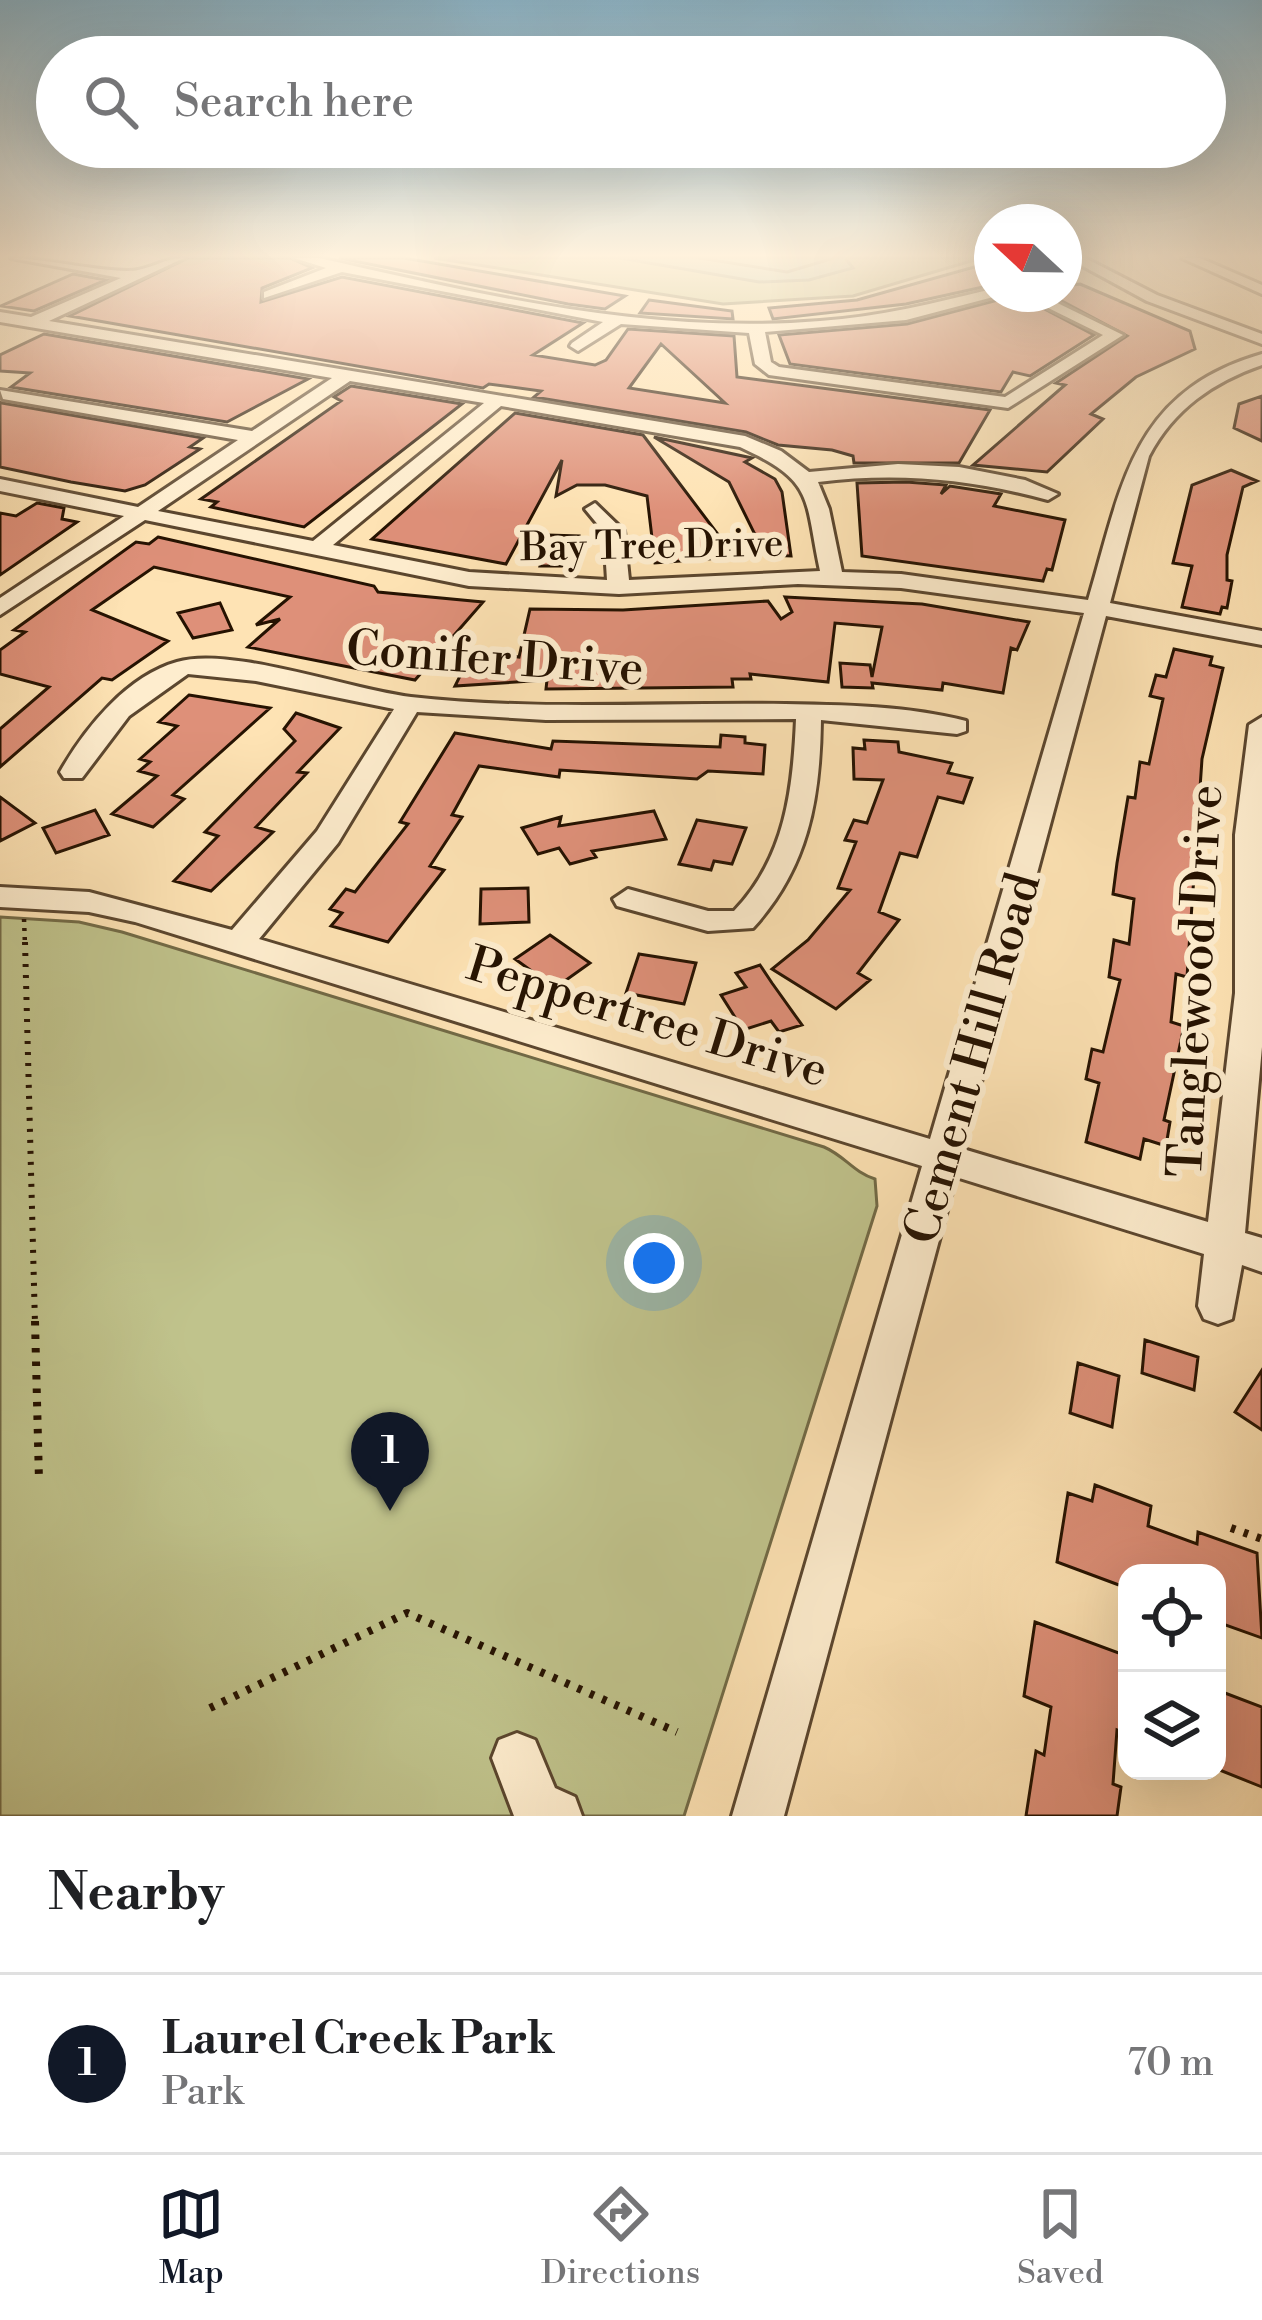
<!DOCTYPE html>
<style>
:root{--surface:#fff;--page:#f2f2f2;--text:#202124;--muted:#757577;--line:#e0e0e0;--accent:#111827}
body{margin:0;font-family:"Libre Bodoni",serif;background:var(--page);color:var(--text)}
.controls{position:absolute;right:36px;bottom:36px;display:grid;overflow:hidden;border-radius:24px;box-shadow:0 12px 48px #0002}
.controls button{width:108px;height:108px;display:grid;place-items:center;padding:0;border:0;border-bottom:3px solid var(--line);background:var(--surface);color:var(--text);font:60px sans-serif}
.compass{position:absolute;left:974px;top:204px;width:108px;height:108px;border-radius:50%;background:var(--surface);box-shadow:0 12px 48px #0002;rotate:292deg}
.you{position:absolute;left:654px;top:1263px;width:42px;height:42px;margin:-30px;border:9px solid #fff;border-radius:50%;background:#1a73e8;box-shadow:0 0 0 18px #1a73e833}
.badge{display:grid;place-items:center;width:78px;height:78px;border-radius:50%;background:var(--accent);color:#fff;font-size:39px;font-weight:700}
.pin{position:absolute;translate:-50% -99px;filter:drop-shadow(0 3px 6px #0008)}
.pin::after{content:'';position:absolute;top:63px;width:42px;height:36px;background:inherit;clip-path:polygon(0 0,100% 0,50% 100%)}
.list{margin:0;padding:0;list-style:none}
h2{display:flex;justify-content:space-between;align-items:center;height:156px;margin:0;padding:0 48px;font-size:51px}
h2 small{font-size:39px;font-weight:400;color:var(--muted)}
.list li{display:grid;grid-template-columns:78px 1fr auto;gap:36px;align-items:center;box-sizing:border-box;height:180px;padding:0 48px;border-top:3px solid var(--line)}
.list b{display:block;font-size:45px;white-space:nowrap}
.list p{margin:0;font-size:39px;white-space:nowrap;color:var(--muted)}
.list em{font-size:39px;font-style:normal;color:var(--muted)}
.icon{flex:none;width:66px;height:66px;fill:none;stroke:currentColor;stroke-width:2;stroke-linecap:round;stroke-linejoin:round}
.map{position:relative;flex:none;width:1262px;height:1816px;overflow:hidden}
.search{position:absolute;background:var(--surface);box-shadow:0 12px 48px #0002;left:36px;right:36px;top:36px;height:132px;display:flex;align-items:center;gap:30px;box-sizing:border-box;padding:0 42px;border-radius:66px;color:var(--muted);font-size:45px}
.sheet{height:336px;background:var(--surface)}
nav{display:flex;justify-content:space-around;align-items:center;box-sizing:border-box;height:168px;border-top:3px solid var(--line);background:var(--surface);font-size:33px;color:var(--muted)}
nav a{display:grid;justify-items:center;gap:6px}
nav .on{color:var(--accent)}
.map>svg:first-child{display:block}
</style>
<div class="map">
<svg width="1262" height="1816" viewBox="0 0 1262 1816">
<rect width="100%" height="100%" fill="#fee3b4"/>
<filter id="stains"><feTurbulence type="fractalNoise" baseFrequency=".00167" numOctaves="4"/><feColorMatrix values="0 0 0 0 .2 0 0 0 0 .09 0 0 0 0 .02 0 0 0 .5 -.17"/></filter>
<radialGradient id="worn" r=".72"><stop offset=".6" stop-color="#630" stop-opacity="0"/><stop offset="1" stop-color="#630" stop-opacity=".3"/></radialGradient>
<path fill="#c0c38c" stroke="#726a46" stroke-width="3" d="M434 258H981L853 296 723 304Z
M0 917 79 922 122 932 824 1147C845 1156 853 1172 875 1179L877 1206 684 1816H0Z"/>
<path fill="#a0bfa9" stroke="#6f7a66" stroke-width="3" d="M620 258H845L853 268 809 280 759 282Z"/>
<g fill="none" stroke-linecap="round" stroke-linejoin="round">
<path stroke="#626855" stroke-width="3" d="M700 258 787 272 834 258"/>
</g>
<path fill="#de9079" stroke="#251201" stroke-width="3" fill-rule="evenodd" d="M188 258H290L312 268 262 288 261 302 342 277 583 323 533 355 595 365 606 360 628 329 734 336 737 377 990 410 959 463H854L853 456 832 450 778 445 746 432 534 397 541 391 489 384 483 388 70 316ZM661 344 725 403 629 388Z
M339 258H404L625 296 605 309 568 304Z
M992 262V285L906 304 773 319 769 308 857 300Z
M73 274 106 280 34 311 1 306Z
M1080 284 1190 331 1195 349 1136 377 1091 414 1103 419 1047 472 973 465 1065 385 1056 383 1127 336 1049 294H1064V286Z
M1001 294H1016L1094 335 1030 376 1013 372 1001 392 790 364 779 335 907 324 998 300Z
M649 300 732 311 733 319 640 313Z
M44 334 308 379 227 422 11 387 30 373 0 371V355Z
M351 386 462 404 304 527 211 507 217 502 201 499 341 401 334 397Z
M1262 396V441L1234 428 1239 404Z
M0 402 2 403 203 438 190 447 200 449 145 485 125 491 71 482 0 467Z
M515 413 643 435 735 557 655 563 647 496 605 485H577L556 496 562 460 506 564 372 539Z
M654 437 752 458 745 462 775 479 782 492 791 556 765 555 729 482Z
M1231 470 1257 481 1243 487 1227 555V580L1232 581 1227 608 1222 607 1220 614 1182 607 1192 566 1173 563 1192 485Z
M906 482 946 485 941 494 950 486 1001 494 994 506 1065 520 1052 570 1047 569 1043 581 862 556 857 483Z
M37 503 64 508 62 519 77 522 0 575V513L16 516Z
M547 535 579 536 576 566H540Z
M158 537 374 586 378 592 483 602 415 680 248 647 280 619 256 625 290 597 154 567 92 610 168 641 112 680 102 678 0 767V729L49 687 0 674V650L25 632 14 630 136 542 149 544Z
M785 597 922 604 1029 622 1017 650 1011 648 1003 693 943 683 942 690 872 683 873 688 842 687 840 663 870 665 872 677 882 627 835 623 828 682 750 674 751 679H732L733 687 546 689 547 680 455 686 472 652 519 657 530 609 623 610 768 601 781 619 792 612Z
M220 603 232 630 193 638 178 613Z
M1174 649 1212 657 1210 665 1223 668 1202 759 1187 977 1176 974 1171 1022 1184 1026 1164 1120 1170 1122 1166 1146 1144 1139 1140 1159 1086 1142 1099 1083 1086 1079 1092 1049 1103 1052 1120 980 1109 977 1114 940 1129 944 1134 899 1113 894 1117 863 1128 797 1135 798 1140 762 1149 764 1163 699 1150 696 1156 675 1166 677Z
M189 695 270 708 173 795 184 799 153 827 112 814 157 776 139 771 150 762 140 759 177 726 159 722Z
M296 713 340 728 298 772 307 773 256 827 273 832 211 891 174 881 218 836 205 832 295 741 284 729Z
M455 733 551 749 553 741 720 747 721 735 745 737V743L765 745 763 774 708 771 697 779 560 770 559 777 479 766 452 815 462 817 430 866 444 870 388 942 331 926 342 913 330 909 346 889 355 892 408 824 400 822Z
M864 740 898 742 899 752 952 763 948 773 972 778 963 803 938 797 917 857 900 853 879 912 899 920 858 973 870 980 836 1009 772 969 808 940 850 890 838 888 856 842 845 840 854 820 867 823 883 780 854 779 853 748 865 749Z
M0 797 35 823 0 841Z
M95 810 109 835 56 853 43 828Z
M654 811 666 839 592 851 596 857 570 864 559 848 538 854 522 828 561 817 559 826Z
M697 820 746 828 732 864 714 861 711 870 679 864Z
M528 888 529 922 480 924 481 889Z
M550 935 590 963 555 988 515 959Z
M639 954 696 963 684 1004 626 993Z
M760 965 772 983 802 1025 779 1032 771 1021 743 1030 721 995 746 987 736 973Z
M1145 1340 1198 1357 1194 1390 1142 1373Z
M1078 1363 1119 1376 1112 1427 1070 1413Z
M1262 1370V1430L1235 1412Z
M1095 1485 1151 1506 1148 1526 1197 1544 1198 1532 1257 1553 1262 1638 1217 1622V1573H1127V1588L1057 1562 1068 1493 1092 1501Z
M1035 1622 1127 1656V1734L1117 1730 1113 1784 1121 1787 1117 1816H1026L1036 1751 1044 1755 1051 1707 1024 1696Z
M1217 1690 1262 1707V1787L1217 1769Z"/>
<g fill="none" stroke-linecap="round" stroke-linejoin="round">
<g stroke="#5b462e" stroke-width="6">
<path id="minor" d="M11 258C44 258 115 275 138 270 155 267 165 258 184 258L49 321 745 436 781 451 809 472 898 464 959 467 1025 480 1058 494 1048 500C970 479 899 472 818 482L829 509 842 572 901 574 1088 600C1122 486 1131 392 1262 354V365C1213 382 1174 409 1149 456L1110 603 1262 631V645L1106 616 963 1149 1208 1222 1235 993V835L1249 725 1262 717V1047L1245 1233 1262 1238V1272L1242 1265 1232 1319 1218 1324 1204 1319 1198 1306 1204 1254 956 1177 784 1816H732L922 1166 135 922 89 912 0 907V887L89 892 232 930 317 831 394 709 256 681 188 674 129 716 82 778H64L60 772C85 728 127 676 177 662 231 646 351 690 411 697 535 711 660 702 785 704 844 705 908 706 966 721V731L957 734 821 720C820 800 808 868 753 928L708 931 617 906 613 899 628 889 708 911H734C785 858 793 790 796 719L546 720 417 712 338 843 259 939 930 1139 1084 613 901 588 798 584 619 594 469 586 145 520 0 615V598L124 516 0 491V479L138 507 238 440 3 399 0 390 252 431 332 378 0 322V312L31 317 121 278ZM350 381 484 403 313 541 158 511ZM501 406 740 447C816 482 804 497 820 571L629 580 624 531 595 503 585 509 604 532 607 580 469 572 333 545Z
M294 258H319C482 295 651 335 820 321 879 317 935 303 992 289L997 296 906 320 765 332 771 362 779 367 1005 397 1103 335 1020 294H1039L1123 335 1008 408 769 375 755 364 749 333 621 324 578 351 570 346 572 343 603 322 342 272 264 298V292L326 268Z
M1068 258H1085L1157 295 1262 334V344L1147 301Z
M1182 258H1200L1262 285V294Z
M517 1733 535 1740 555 1788 575 1797 582 1816H514L492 1758 499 1740Z"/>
</g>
<path stroke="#251201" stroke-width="4.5" stroke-dasharray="3 6" stroke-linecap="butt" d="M24 919 25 945"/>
<path stroke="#251201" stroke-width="6" stroke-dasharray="3 8" stroke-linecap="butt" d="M25 942 35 1324"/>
<path stroke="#251201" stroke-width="8" stroke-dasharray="4.5 9" stroke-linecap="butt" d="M35 1321 39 1481
M1231 1528 1262 1539
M210 1708 407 1613 677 1732"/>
<use href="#minor" fill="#feedce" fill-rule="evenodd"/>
</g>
<linearGradient id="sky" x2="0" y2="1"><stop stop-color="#8bb8cf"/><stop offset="0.5" stop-color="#fff2dd"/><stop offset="1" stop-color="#fff2dd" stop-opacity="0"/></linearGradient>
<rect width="1262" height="512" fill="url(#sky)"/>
<g text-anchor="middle" stroke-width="12" stroke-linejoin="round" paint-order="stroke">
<g font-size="39" fill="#251201" stroke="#feedce">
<text transform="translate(652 544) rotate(-1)" y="14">Bay Tree Drive</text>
</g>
<g font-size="48" fill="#251201" stroke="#feedce">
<text transform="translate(495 657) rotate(4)" y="17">Conifer Drive</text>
<text transform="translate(1194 981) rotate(-87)" y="17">Tanglewood Drive</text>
<text transform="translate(648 1016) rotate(17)" y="17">Peppertree Drive</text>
<text transform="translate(971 1058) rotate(-74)" y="17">Cement Hill Road</text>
</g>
</g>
<rect width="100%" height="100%" filter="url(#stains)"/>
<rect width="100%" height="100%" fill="url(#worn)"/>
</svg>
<div class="controls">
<button><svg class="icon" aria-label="locate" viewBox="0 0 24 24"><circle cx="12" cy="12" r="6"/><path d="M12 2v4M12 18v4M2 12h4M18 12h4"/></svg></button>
<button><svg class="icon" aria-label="layers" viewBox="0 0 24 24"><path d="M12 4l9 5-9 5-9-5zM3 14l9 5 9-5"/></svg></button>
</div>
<svg class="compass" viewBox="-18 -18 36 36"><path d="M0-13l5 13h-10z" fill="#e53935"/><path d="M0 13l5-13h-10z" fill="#757577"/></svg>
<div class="you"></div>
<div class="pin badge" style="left:390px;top:1511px">1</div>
<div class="search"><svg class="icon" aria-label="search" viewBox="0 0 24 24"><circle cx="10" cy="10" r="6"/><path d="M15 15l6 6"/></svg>Search here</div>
</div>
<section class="sheet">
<h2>Nearby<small></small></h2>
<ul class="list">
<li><span class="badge">1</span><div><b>Laurel Creek Park</b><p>Park</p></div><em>70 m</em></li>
</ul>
</section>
<nav>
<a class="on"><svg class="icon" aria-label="map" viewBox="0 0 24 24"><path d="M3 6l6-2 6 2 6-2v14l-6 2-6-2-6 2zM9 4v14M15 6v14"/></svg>Map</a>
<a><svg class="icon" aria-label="directions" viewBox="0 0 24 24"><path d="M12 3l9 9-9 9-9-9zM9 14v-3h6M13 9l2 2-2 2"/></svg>Directions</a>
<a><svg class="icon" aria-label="saved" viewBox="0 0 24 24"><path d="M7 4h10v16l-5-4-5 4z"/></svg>Saved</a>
</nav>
